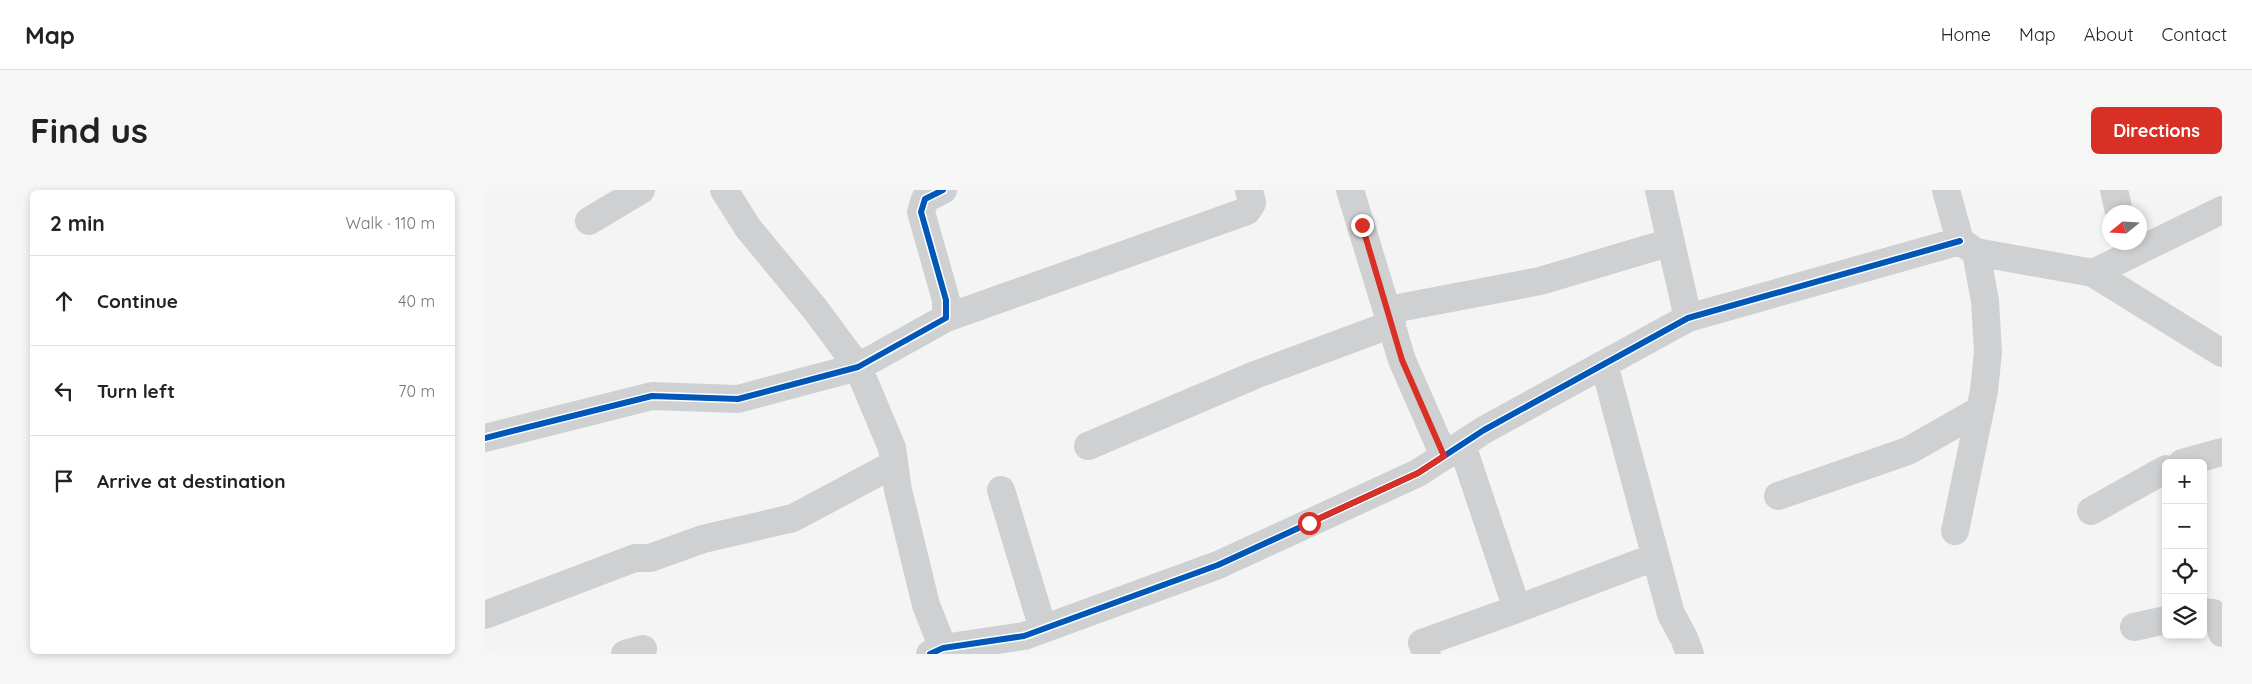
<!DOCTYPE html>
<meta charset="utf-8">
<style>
:root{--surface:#fff;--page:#f6f6f6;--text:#222;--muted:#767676;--line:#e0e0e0;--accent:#d93025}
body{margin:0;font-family:Quicksand,sans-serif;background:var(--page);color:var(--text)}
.controls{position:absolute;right:15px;bottom:15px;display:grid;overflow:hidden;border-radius:8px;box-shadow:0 2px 8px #0003}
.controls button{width:45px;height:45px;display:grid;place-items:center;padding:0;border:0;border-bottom:1px solid var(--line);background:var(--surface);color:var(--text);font:25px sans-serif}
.compass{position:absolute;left:1617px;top:15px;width:45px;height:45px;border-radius:50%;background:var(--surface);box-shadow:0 2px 8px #0003;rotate:252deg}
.stop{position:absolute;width:15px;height:15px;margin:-11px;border:4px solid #d93025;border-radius:50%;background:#fff}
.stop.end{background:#d93025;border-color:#fff;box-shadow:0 1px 5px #0008}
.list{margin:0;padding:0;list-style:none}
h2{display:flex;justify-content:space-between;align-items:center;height:65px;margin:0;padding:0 20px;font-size:21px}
h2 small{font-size:16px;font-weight:400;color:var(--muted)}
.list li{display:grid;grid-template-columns:32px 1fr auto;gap:15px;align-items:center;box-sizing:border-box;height:90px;padding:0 20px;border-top:1px solid var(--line)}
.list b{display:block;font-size:19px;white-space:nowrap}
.list em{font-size:16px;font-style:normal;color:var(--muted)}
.icon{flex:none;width:28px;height:28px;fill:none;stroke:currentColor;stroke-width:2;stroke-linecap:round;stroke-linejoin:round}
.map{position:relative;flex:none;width:1737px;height:464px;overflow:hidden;border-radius:8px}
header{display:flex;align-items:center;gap:30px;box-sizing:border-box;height:70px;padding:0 25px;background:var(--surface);border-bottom:1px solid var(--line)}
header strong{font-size:24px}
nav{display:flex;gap:28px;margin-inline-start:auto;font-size:18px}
.intro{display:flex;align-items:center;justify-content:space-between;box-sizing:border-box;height:120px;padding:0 30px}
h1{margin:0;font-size:35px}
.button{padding:12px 22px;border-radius:8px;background:var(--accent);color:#fff;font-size:18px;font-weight:700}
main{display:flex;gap:30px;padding:0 30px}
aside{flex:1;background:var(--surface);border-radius:8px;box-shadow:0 2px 8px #0003}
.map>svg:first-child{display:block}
</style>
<header>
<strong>Map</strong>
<nav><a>Home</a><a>Map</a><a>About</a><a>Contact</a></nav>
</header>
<div class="intro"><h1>Find us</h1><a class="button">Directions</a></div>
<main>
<aside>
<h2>2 min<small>Walk · 110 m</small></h2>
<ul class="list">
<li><svg class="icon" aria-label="ahead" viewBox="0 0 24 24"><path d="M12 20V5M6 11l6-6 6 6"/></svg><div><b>Continue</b></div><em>40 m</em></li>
<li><svg class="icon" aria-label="left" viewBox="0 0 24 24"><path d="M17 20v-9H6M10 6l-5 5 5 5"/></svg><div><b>Turn left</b></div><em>70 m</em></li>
<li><svg class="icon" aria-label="arrive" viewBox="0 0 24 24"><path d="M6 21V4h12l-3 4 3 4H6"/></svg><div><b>Arrive at destination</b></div></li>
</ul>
</aside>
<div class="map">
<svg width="1737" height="464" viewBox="0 0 1737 464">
<rect width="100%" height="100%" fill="#f4f4f4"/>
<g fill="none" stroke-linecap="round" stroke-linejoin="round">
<path stroke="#ced0d2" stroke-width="28" d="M239 0 263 38 330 119 373 177 407 258 413 300 441 415 458 458
M865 0 917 170 959 266
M1174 0 1203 128
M1461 0 1475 51
M1629 0 1634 22
M104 31 156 0
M1475 51 1491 62 1608 83 1737 163
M1608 83 1737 20
M903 120 1055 91 1186 52
M461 128 762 21 767 13 764 0
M1119 174 1186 424 1199 448 1205 464
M0 248 167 206 253 209 373 177 461 128V110L436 22 440 9 458 0
M603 256 770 185 907 134
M1697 273 1737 262
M516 300 558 439
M1293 306 1423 261 1495 220
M1606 321 1681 279
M1470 341 1499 201 1503 162 1500 111 1491 62
M1032 419 1170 367
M1718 422 1728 423 1734 431 1737 443
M0 425 150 368H165L218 349 308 328 409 274
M1649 437 1681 430
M140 464 158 459
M445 464 458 458 539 446 733 375 933 283 999 240 1203 128 1475 51
M942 464 937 453 1032 419 977 255"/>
<g stroke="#fff" stroke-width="9">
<path id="cycleway" d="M0 248 167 206 253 209 373 177 461 128V110L436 22 440 9 458 0
M445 464 458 458 539 446 733 375 933 283 999 240 1203 128 1475 51"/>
</g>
<use href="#cycleway" stroke="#0057b8" stroke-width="6"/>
</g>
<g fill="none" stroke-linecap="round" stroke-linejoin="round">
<path stroke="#d93025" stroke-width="6" d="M824 333 933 283 959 266 917 170 877 35"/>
</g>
</svg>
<div class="controls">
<button>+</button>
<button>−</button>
<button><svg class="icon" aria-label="locate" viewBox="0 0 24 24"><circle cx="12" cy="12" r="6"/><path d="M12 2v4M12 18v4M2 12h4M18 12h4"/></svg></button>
<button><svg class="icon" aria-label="layers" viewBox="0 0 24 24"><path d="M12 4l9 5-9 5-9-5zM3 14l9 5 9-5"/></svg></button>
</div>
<svg class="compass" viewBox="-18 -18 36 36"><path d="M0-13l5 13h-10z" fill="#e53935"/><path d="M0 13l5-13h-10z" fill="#767676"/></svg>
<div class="stop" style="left:824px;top:333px"></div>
<div class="stop end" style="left:877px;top:35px"></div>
</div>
</main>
